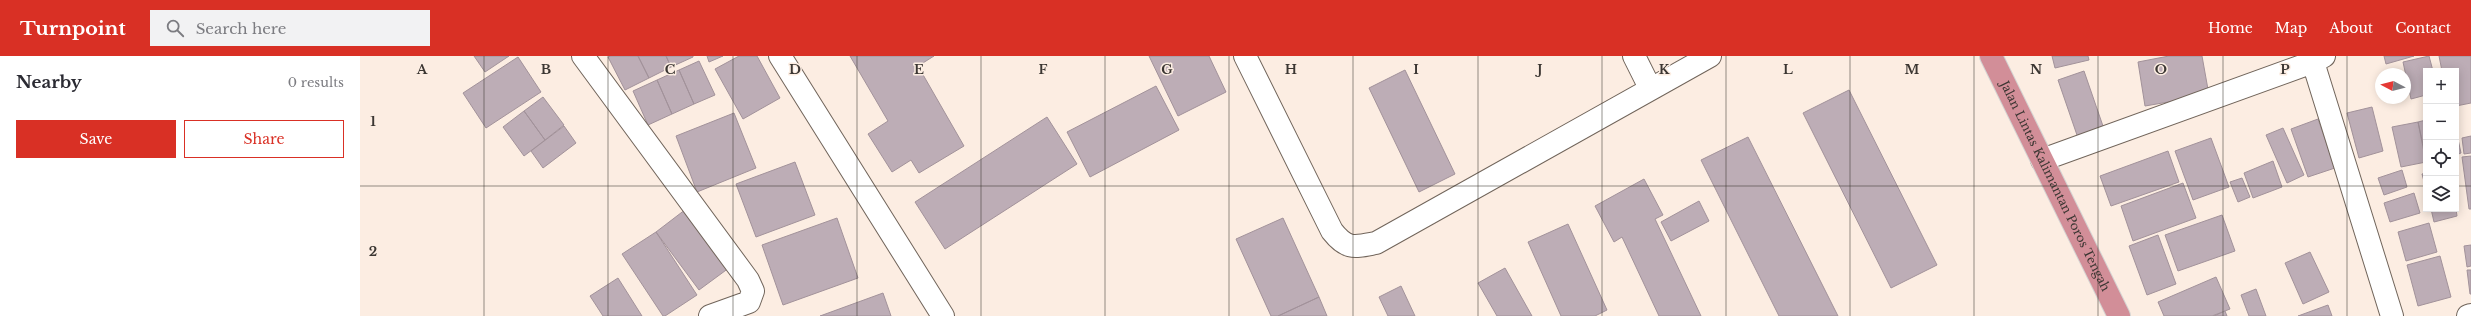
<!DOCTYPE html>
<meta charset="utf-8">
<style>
:root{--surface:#fff;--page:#f2f2f3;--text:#2b2b33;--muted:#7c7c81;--line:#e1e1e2;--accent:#d93025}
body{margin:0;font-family:"Libre Baskerville",serif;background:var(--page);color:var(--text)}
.controls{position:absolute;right:12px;top:12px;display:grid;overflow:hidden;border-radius:0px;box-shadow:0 2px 10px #0003}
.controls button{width:36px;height:36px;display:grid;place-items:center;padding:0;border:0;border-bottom:1px solid var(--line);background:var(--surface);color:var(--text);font:20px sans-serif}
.compass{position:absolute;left:2015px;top:12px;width:36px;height:36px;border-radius:50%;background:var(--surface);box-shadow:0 2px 10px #0003;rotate:277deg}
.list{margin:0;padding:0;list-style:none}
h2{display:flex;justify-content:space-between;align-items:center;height:52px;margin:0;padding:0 16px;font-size:17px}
h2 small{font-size:13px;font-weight:400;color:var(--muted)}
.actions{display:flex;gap:8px;padding:12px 16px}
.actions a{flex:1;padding:9px 0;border:1px solid var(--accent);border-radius:0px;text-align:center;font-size:14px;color:var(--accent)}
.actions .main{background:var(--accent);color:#fff}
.icon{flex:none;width:22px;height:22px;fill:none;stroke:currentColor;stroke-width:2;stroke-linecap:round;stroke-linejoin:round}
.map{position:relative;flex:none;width:2111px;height:260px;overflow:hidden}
header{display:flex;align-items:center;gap:24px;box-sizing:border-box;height:56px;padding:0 20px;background:var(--accent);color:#fff}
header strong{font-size:19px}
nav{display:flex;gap:22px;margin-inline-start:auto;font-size:14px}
.search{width:280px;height:36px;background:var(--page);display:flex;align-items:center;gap:10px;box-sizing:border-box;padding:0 14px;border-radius:0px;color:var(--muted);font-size:15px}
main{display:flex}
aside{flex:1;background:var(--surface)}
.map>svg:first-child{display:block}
</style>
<header>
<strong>Turnpoint</strong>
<div class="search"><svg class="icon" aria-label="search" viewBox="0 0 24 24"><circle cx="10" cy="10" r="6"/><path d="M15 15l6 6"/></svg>Search here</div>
<nav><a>Home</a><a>Map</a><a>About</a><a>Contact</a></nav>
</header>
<main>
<aside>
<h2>Nearby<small>0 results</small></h2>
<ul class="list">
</ul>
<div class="actions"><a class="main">Save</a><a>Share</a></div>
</aside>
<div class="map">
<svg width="2111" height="260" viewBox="0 0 2111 260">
<rect width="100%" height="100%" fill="#fcede2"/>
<path fill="#bdadb6" stroke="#a2929a" d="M114 0H149L125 16Z
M251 0H278L289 22 265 34 248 1Z
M278 0H306L311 11 289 22Z
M306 0H333V1L311 11Z
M347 0H363L349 6Z
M379 0H397L420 42 383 63 355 13Z
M490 0H574L558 10 604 90 559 117 551 104 532 116 508 78 528 65Z
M789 0H849L866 36 818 60Z
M1692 0H1728L1729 4 1695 12Z
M1809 0H1842L1849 39 1785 50 1778 6Z
M2024 0H2054L2026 8Z
M2069 0 2073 15H2066V39L2051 43 2043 6Z
M2079 0H2111V47L2096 50V15H2082Z
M158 1 181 36 126 72 103 37Z
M339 5 355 39 334 48 319 14Z
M319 14 334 48 312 58 297 24Z
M1045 14 1095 118 1059 136 1009 32Z
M1724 15 1744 73 1718 82 1698 24Z
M297 24 312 58 288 69 273 35Z
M796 30 819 74 730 121 707 76Z
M1489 34 1577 209 1531 232 1443 57Z
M183 41 204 69 185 84 164 55Z
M2012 51 2023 95 1999 102 1987 57Z
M164 55 185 84 164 100 143 71Z
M374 57 396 112 337 136 316 80Z
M687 61 717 108 585 193 555 146Z
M1958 63 1975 112 1948 121 1931 73Z
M2066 64V102L2058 66Z
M2058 66 2066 106 2041 111 2032 71Z
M204 70 216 87 183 112 171 95Z
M1923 72 1944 119 1927 127 1906 79Z
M2096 74 2101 97 2096 99Z
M2111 80V97L2104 98 2102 82Z
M1388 81 1478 260H1419L1341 104Z
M1851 82 1869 131 1833 144 1815 95Z
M1808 95 1819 126 1751 150 1740 120Z
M2111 100V153H2109L2102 101Z
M1913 105 1922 131 1893 142 1884 117Z
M435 106 455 159 396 181 376 128Z
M2042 114 2047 131 2024 139 2018 122Z
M2066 117V133L2062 118Z
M1882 122 1890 141 1878 146 1870 126Z
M1284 123 1303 159 1295 163 1341 260H1299L1262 181 1254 186 1235 150Z
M1823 127 1836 162 1773 185 1761 150Z
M2054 137 2060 157 2030 166 2024 147Z
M1339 145 1349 165 1311 185 1301 166Z
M330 150 373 209 339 234 296 176Z
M2071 153H2096L2097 160 2074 166Z
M1862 159 1875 195 1818 215 1805 179Z
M477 162 498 222 423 249 402 189Z
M923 162 959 241 918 260H911L876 183Z
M2069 167 2077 196 2046 205 2038 176Z
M1208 168 1247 254 1235 260H1201L1168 186Z
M296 176 337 239 305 260H303L262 198Z
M1798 179 1816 228 1787 239 1769 190Z
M2111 189V210L2107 211 2104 190Z
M1950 196 1969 236 1943 248 1925 207Z
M2080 200 2091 241 2058 250 2047 209Z
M1145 212 1172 260H1137L1118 227Z
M2107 214H2111V238H2110Z
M1856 221 1870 253 1852 260H1804L1798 246Z
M258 222 282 260H243L230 240Z
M1041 230 1055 260H1028L1019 241Z
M1896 233 1906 260H1889L1881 239Z
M523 237 531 260H460Z
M959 241 967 260H918Z
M1968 249 1972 260H1938Z
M1865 255 1867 260H1854Z"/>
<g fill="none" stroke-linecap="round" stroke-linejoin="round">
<g stroke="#71655b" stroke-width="24">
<path id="minor" d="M223 0 388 224 393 235 389 246 350 260
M420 0 583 260
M885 0 972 175C987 194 994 191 1016 187L1350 0
M1274 0 1290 32
M1953 6 2032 260
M1682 104 1953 6 1964 0
M2108 260 2111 259"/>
</g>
<g stroke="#d4d3d2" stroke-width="24">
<g id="trunk">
<path id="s1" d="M1631 0 1759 260"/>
</g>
</g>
<use href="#minor" stroke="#fff" stroke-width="22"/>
<use href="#trunk" stroke="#d28e98" stroke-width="22"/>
</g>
<path fill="none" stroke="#3b3632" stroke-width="1" stroke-opacity="0.55" d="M124 0V260M248 0V260M373 0V260M497 0V260M621 0V260M745 0V260M869 0V260M993 0V260M1118 0V260M1242 0V260M1366 0V260M1490 0V260M1614 0V260M1738 0V260M1863 0V260M1987 0V260M0 130H2066M2096 130H2111"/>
<g text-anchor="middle" stroke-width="3" stroke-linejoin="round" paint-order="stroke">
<g font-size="12" fill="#3b3632" stroke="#fcede2">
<text dy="4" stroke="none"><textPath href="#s1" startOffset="145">Jalan Lintas Kalimantan Poros Tengah</textPath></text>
</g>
</g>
<g font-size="13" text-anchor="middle" font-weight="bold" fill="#3b3632" stroke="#fcede2" stroke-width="3" stroke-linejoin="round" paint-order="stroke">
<text x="62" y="18">A</text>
<text x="186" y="18">B</text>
<text x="310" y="18">C</text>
<text x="435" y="18">D</text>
<text x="559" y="18">E</text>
<text x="683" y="18">F</text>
<text x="807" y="18">G</text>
<text x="931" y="18">H</text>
<text x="1056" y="18">I</text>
<text x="1180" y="18">J</text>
<text x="1304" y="18">K</text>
<text x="1428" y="18">L</text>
<text x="1552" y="18">M</text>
<text x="1676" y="18">N</text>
<text x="1801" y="18">O</text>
<text x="1925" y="18">P</text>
<text x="13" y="70">1</text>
<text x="13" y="200">2</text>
</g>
</svg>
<div class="controls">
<button>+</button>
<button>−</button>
<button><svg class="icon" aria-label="locate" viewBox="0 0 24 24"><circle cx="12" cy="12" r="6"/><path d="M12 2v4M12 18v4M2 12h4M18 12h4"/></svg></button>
<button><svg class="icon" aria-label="layers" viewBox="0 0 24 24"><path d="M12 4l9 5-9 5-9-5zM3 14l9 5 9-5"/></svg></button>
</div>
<svg class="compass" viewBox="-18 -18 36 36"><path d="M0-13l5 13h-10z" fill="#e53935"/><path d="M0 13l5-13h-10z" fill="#7c7c81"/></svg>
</div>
</main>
